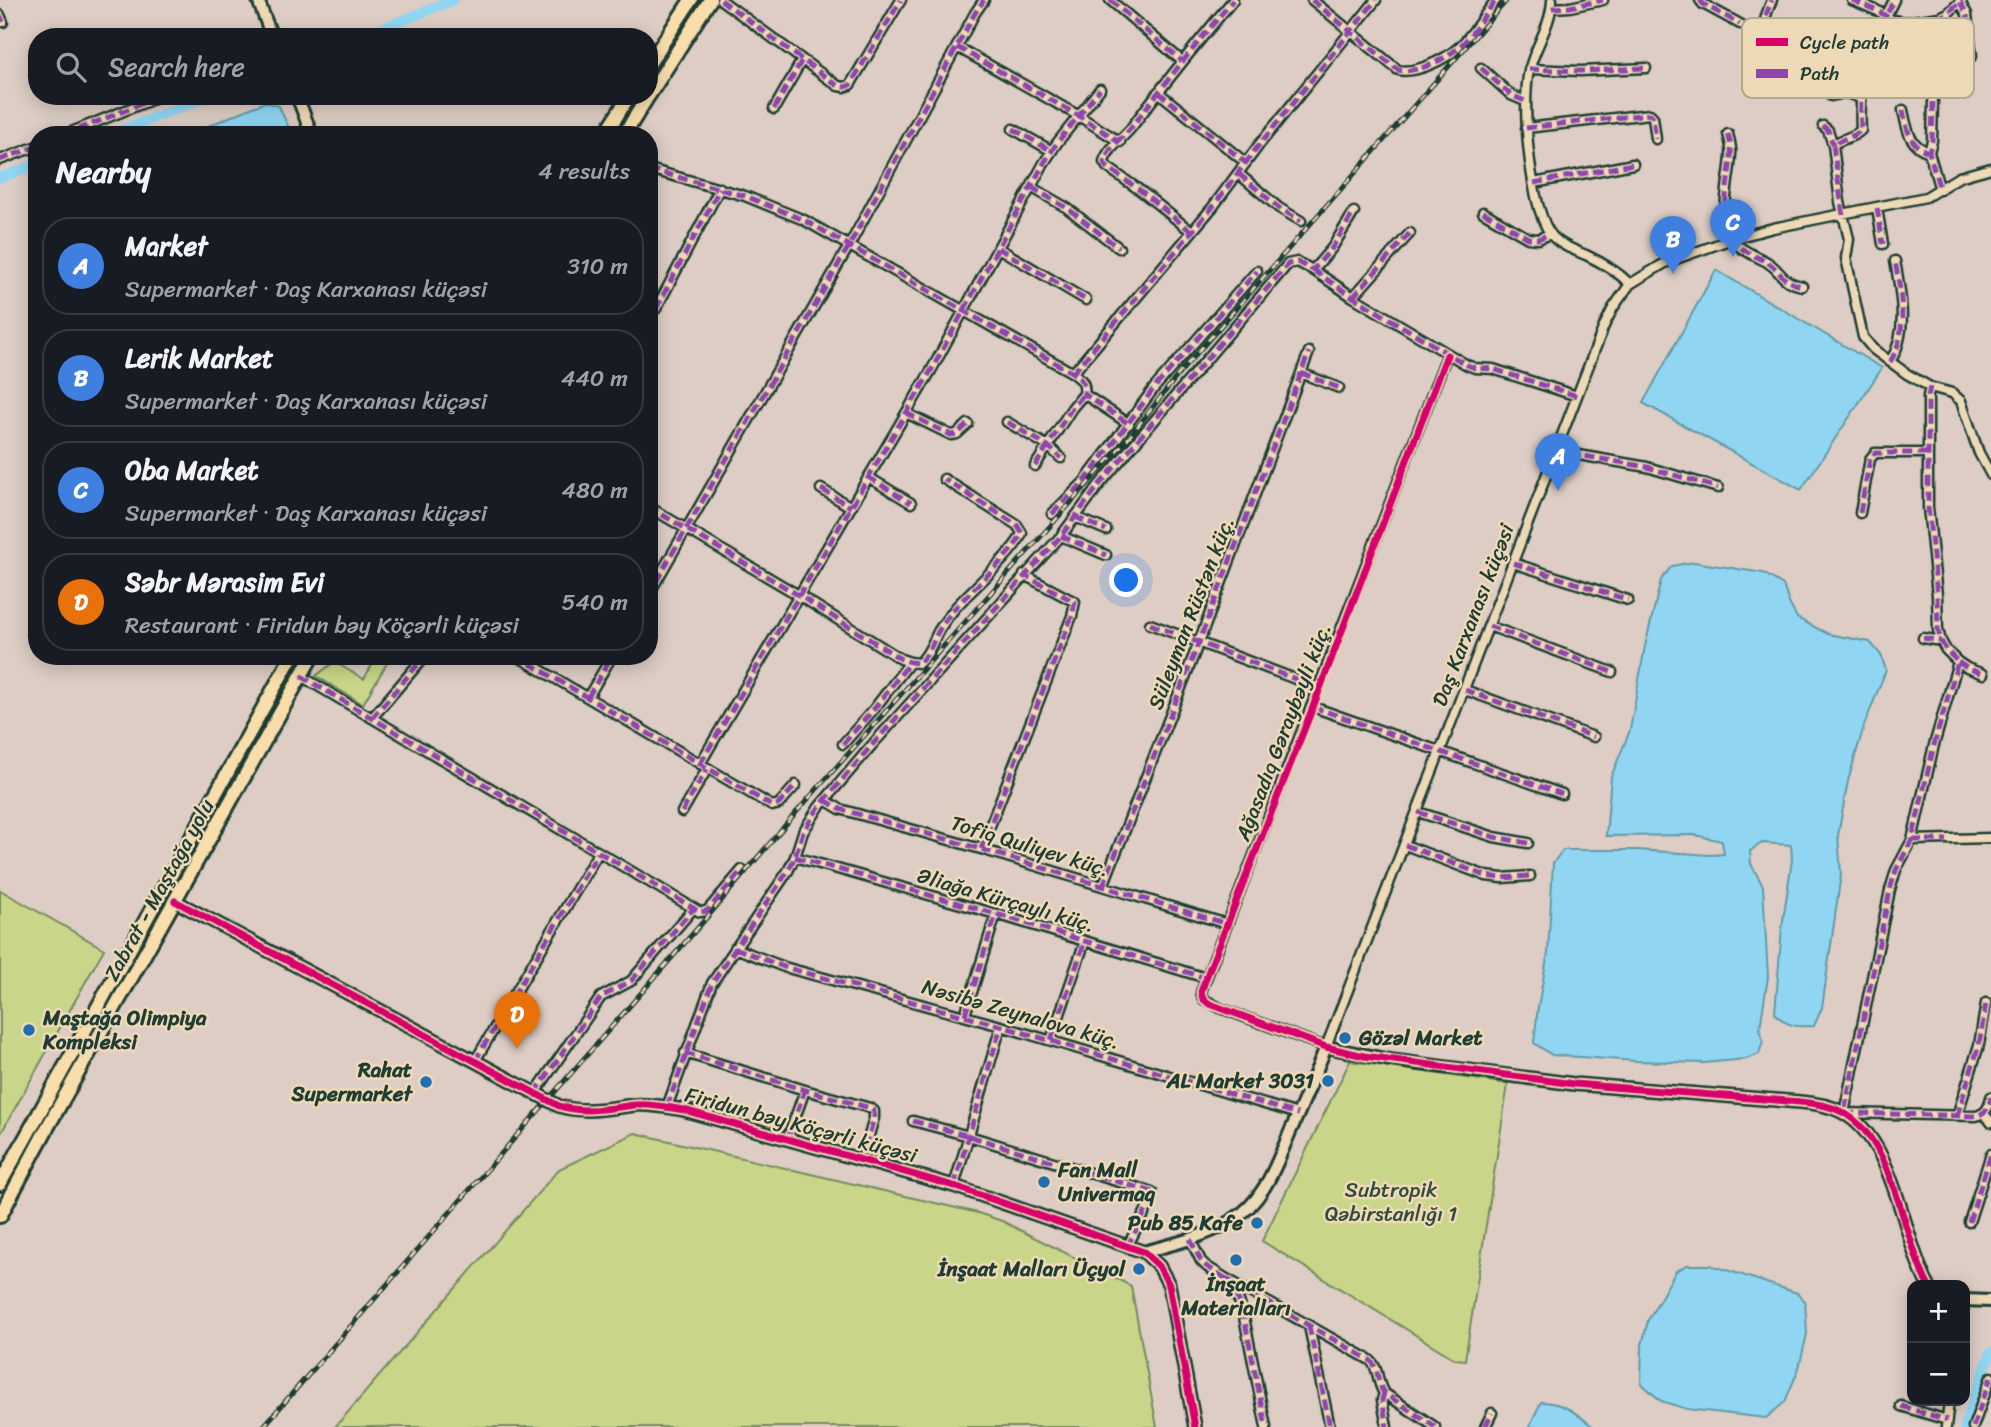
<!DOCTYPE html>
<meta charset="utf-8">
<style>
:root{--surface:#171b24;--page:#242831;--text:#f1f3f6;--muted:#9ea1a6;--line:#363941;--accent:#1f6fb2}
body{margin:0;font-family:Sriracha,sans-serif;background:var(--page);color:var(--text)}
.controls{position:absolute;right:21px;bottom:21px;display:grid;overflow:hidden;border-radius:14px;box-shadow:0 4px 18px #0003}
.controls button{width:63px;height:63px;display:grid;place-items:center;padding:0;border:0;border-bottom:2px solid var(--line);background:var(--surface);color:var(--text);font:35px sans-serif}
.you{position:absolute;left:1127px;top:581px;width:24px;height:24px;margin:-18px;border:5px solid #fff;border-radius:50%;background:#1a73e8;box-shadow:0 0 0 10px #1a73e833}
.badge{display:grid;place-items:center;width:46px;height:46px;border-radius:50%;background:var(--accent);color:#fff;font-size:23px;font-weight:700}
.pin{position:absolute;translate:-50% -58px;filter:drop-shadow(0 2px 4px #0008)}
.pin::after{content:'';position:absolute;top:37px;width:24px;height:21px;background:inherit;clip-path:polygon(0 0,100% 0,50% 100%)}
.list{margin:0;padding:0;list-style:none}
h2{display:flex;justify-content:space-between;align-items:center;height:91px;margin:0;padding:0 28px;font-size:30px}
h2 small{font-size:23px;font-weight:400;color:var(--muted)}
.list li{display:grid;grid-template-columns:46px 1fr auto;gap:21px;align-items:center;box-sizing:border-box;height:98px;margin:0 14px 14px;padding:0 14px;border:2px solid var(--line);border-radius:28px}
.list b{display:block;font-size:26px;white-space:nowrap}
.list p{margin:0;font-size:23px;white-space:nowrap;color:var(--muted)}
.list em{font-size:23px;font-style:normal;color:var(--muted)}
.icon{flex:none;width:38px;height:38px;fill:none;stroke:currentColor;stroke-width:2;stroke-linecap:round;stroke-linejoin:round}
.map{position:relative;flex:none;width:1991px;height:1427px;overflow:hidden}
.search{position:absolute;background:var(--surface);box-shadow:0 4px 18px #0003;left:28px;top:28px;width:630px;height:77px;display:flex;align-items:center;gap:18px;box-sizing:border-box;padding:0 24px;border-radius:28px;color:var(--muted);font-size:26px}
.panel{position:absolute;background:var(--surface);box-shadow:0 4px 18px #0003;left:28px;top:126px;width:630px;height:539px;border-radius:28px}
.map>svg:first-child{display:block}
</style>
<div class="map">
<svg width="1991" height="1427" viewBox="0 0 1991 1427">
<rect width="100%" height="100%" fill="#ddcdc4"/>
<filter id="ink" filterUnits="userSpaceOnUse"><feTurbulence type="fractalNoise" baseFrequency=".0143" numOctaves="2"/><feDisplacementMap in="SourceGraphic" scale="14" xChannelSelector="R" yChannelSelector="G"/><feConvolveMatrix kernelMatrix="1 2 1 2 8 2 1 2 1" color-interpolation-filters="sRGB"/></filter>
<g filter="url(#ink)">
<path fill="#c9d689" stroke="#748a5e" stroke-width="2" d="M377 656H391L363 704 316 676 334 662 364 679Z
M0 890 104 949 0 1135Z
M1350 1061 1508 1084 1465 1360 1455 1359 1262 1241Z
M635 1133 978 1213 1002 1221 1131 1286 1157 1427H335L559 1169Z"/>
<path fill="#90d6f2" stroke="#6399a6" stroke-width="2" d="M265 102 279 106 292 135H187Z
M1716 270 1882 368 1801 490 1643 403Z
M1694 562 1763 573 1783 585 1789 603 1797 618 1828 634 1870 642 1881 655 1886 670 1864 726 1848 781 1838 835 1841 874 1822 1008 1814 1026C1796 1027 1787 1027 1775 1013L1782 927 1792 860 1791 845 1762 843 1750 851 1751 864 1763 886 1768 977 1760 1028 1763 1041 1759 1054 1746 1059 1704 1063 1636 1061 1552 1055 1534 1043 1538 1007 1548 953 1553 863 1563 850H1638L1710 855 1724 854 1722 841 1695 835 1606 836 1611 777 1630 730 1645 646 1661 580 1672 566Z
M1687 1265H1710L1733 1272 1797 1293 1805 1301 1807 1334 1799 1368 1785 1402 1766 1418 1687 1409 1661 1401 1641 1383 1642 1345 1648 1320 1676 1271Z
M1541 1402C1563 1402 1577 1413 1593 1427H1529Z"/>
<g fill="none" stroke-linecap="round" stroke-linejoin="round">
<path stroke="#90d6f2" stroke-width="10" d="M361 37 453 0
M110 135 209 96
M0 178 37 164
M1964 1427 1991 1352"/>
<g stroke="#1f3d34" stroke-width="13">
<path id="minor" d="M721 0 838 86 845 87 850 85 901 0
M1110 0 1182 61
M1312 0 1398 70C1416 74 1444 60 1458 48 1473 35 1484 15 1496 0
M1552 0C1551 26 1535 46 1529 71 1521 103 1530 213 1553 237 1562 246 1574 250 1586 255 1603 263 1617 271 1630 284
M1700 0 1703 4 1740 24
M1852 0 1878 11 1892 20 1905 22 1940 17 1948 13 1962 0
M1894 0C1871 46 1858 77 1861 130 1854 138 1841 138 1833 145L1840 202 1849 239 1846 258 1863 337 1873 349 1907 374 1930 387 1952 393 1961 401 1979 453 1991 475
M1960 2 1967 14 1972 56
M1552 8 1570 7 1603 0
M0 15 3 22
M1771 45C1762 24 1763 21 1772 0
M957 47 1079 116 1120 142
M1481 68 1511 95 1525 101
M1529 69 1581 71 1646 68
M1158 92 1246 163
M1831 96 1846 93 1860 98
M1933 102 1932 141 1929 152 1940 190
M774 109 802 60
M1903 110C1907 129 1909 146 1929 152
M1823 126 1828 130 1833 145
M1526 128 1650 114 1653 117 1656 139
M1013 129 1052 151
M1728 134C1730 141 1732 148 1731 155 1730 180 1717 220 1734 242 1742 251 1756 256 1767 262 1783 272 1779 281 1802 286
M64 135 161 96
M0 160 37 146
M649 169 745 196 804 220 1073 373C1081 379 1086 383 1084 394L1129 424
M1239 174 1279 208 1301 221
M1534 183 1633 164
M1031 187 1067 208 1119 248
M1877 208 1883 244
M1483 212 1528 238 1538 239 1550 234
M1192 232 1141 191 1107 167 1104 162C1107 149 1123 138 1131 128 1164 84 1198 42 1233 0
M998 248 1086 300
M1313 270 1353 297 1467 365 1475 368 1493 369 1577 396
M1353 297 1410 233
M656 309 720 188
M1447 355 1201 992 1203 999 1220 1008 1326 1047 1604 326 1613 308 1630 284 1665 263 1732 239 1773 228 1926 197 1959 177 1991 168
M1890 362C1909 332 1901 294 1895 261
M1073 373 1212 208 1259 145 1376 0
M1301 373 1339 388
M1930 387 1928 396V507L1937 595 1938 630 1941 641 1946 650 1958 662 1934 745 1912 840 1896 870 1890 890 1844 1113 1976 1116C1987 1113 1989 1107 1991 1097
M906 413 951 435 957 434 968 424
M1007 422 1048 446 1061 458
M1556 451 1647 467 1718 488
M1035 466 1072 408 1084 394
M868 477 911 503
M821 489 851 507
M649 507 800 596 901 659 910 662 919 663C929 655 933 641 939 630 944 622 950 614 956 607 970 591 1017 550 1022 533L1017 525 944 479
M1860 513 1870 459 1875 453H1927
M1052 514 1085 481 1155 387 1257 271
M1075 517 1106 530
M1061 536 1106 555
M1513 563 1628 600
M649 594 849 246 975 13 984 0
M1150 624 1319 688
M1489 626 1612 672
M1923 638 1941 641
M517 656 772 806 779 804 796 785
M1958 662 1967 668 1983 674
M301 676 700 912 707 911 742 870
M1465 690 1594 737
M588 697 612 656
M1313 707 1562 794
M372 718 425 656
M843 744 874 709 910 662
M700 764 932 369 1044 163 1057 143 1100 89
M825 800 840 809 981 849 1227 924
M682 812 707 769
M1418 812 1494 837 1528 843
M1912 840 1991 838
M1405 845 1486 876 1502 878 1530 876
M981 849 1072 616 1075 602 1024 575
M795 857 996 914 1206 978
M1103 886 1199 642 1309 352
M735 948 784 967 1001 1026 1298 1114
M965 1015 996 914
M1051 1040 1085 941
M685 1053 805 1090 870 1108 874 1111V1118L862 1160
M475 1061 598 853
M535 1093 601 997 631 981 693 909
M667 1107 712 983 788 871 795 857 803 832 819 807 872 745 1061 536 1100 484 1288 264 1297 262 1313 270 1332 248 1354 212
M1984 1114 1991 1122
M1957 1116 1979 1045 1986 1003
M913 1121 969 1136 1152 1192V1199L1128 1245
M787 1140 805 1090
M954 1186 1001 1026
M1969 1222 1991 1154
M1190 1239 1201 1261 1206 1266 1225 1278 1239 1301 1244 1317 1266 1427
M1225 1278 1370 1360C1380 1369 1376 1382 1384 1393L1435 1427
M1309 1326 1330 1427
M1384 1393 1382 1400 1387 1427
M1901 1406 1947 1420
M1485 1427 1492 1413
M1946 1427 1949 1401
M1973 1427 1991 1377"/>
</g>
<g stroke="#1f3d34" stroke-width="16">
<path id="tertiary" d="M258 0 272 37
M297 96 312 135
M175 901 559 1106C584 1114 609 1108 635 1105 651 1104 667 1107 684 1110L954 1186 1144 1252 1159 1266 1169 1285 1195 1427
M1144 1252C1173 1244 1205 1237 1231 1221 1264 1202 1276 1165 1290 1132 1303 1104 1314 1076 1326 1047L1390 1060 1574 1084 1800 1102C1814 1103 1829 1105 1842 1112 1895 1139 1902 1237 1928 1285
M1965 1300 1991 1301"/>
</g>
<g stroke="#1f3d34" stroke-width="18">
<path id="primary" d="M649 64 691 0
M649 95 710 0
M605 135 629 96
M624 135 648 96
M0 1184 292 656
M0 1216 47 1128 312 656"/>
</g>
<use href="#minor" stroke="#eed9b7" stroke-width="8"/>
<use href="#tertiary" stroke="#eed9b7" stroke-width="10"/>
<use href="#primary" stroke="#f9deab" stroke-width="12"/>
<g stroke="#1f3d34" stroke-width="5">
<path id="rail" d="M263 1427 702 923 793 816 1130 436 1182 370 1507 0"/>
</g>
<use href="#rail" stroke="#eed9b7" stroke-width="2.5" stroke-dasharray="8" stroke-linecap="butt"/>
<path stroke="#8e44ad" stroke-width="5" stroke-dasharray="10 5" stroke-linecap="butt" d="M721 0 838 86 845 87 850 85 901 0
M1110 0 1182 61
M1312 0 1398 70C1416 74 1444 60 1458 48 1473 35 1484 15 1496 0
M1700 0 1703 4 1740 24
M1852 0 1878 11 1892 20 1905 22 1940 17 1948 13 1962 0
M1960 2 1967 14 1972 56
M1552 8 1570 7 1603 0
M0 15 3 22
M1771 45C1762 24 1763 21 1772 0
M957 47 1079 116 1120 142
M1481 68 1511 95 1525 101
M1529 69 1581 71 1646 68
M1158 92 1246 163
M1831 96 1846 93 1860 98
M1933 102 1932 141 1929 152 1940 190
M774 109 802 60
M1903 110C1907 129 1909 146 1929 152
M1823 126 1828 130 1833 145
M1526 128 1650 114 1653 117 1656 139
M1013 129 1052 151
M1728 134C1730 141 1732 148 1731 155 1730 180 1717 220 1734 242 1742 251 1756 256 1767 262 1783 272 1779 281 1802 286
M64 135 161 96
M0 160 37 146
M649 169 745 196 804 220 1073 373C1081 379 1086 383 1084 394L1129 424
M1239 174 1279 208 1301 221
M1534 183 1633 164
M1031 187 1067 208 1119 248
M1877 208 1883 244
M1483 212 1528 238 1538 239 1550 234
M1843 215 1833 145C1841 138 1854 138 1861 130 1858 77 1871 46 1894 0
M1192 232 1141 191 1107 167 1104 162C1107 149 1123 138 1131 128 1164 84 1198 42 1233 0
M998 248 1086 300
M1313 270 1353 297 1467 365 1475 368 1493 369 1577 396
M1353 297 1410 233
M656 309 720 188
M1890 362C1909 332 1901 294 1895 261
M1073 373 1212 208 1259 145 1376 0
M1301 373 1339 388
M1930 387 1928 396V507L1937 595 1938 630 1941 641 1946 650 1958 662 1934 745 1912 840 1896 870 1890 890 1844 1113 1976 1116C1987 1113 1989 1107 1991 1097
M906 413 951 435 957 434 968 424
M1007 422 1048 446 1061 458
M1556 451 1647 467 1718 488
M1035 466 1072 408 1084 394
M868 477 911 503
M821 489 851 507
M649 507 800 596 901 659 910 662 919 663C929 655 933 641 939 630 944 622 950 614 956 607 970 591 1017 550 1022 533L1017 525 944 479
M1860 513 1870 459 1875 453H1927
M1052 514 1085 481 1155 387 1257 271
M1075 517 1106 530
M1061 536 1106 555
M1513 563 1628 600
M649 594 849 246 975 13 984 0
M1150 624 1319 688
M1489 626 1612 672
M1923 638 1941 641
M517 656 772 806 779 804 796 785
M1958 662 1967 668 1983 674
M301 676 700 912 707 911 742 870
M1465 690 1594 737
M588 697 612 656
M1313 707 1562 794
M372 718 425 656
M843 744 874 709 910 662
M700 764 932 369 1044 163 1057 143 1100 89
M825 800 840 809 981 849 1227 924
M682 812 707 769
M1418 812 1494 837 1528 843
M1912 840H1947
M1405 845 1486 876 1502 878 1530 876
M981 849 1072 616 1075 602 1024 575
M795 857 996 914 1206 978
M1103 886 1199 642 1309 352
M735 948 784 967 1001 1026 1298 1114
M965 1015 996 914
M1051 1040 1085 941
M685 1053 805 1090 870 1108 874 1111V1118L862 1160
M475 1061 598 853
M535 1093 601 997 631 981 693 909
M667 1107 712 983 788 871 795 857 803 832 819 807 872 745 1061 536 1100 484 1288 264 1297 262 1313 270 1332 248 1354 212
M1957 1116 1979 1045 1986 1003
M913 1121 969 1136 1152 1192V1199L1128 1245
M787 1140 805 1090
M954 1186 1001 1026
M1969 1222 1991 1154
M1190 1239 1201 1261 1206 1266 1225 1278 1239 1301 1244 1317 1266 1427
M1225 1278 1370 1360C1380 1369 1376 1382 1384 1393L1435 1427
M1309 1326 1330 1427
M1384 1393 1382 1400 1387 1427
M1901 1406 1947 1420
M1485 1427 1492 1413
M1973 1427 1991 1377"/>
<g stroke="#eed9b7" stroke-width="11">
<path id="cycleway" d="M1447 355 1313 707 1206 978 1201 992 1203 999 1210 1004 1326 1047 1364 1056 1574 1084 1800 1102C1814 1103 1829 1105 1842 1112 1895 1139 1902 1237 1928 1285
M175 901 559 1106C584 1114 609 1108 635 1105 651 1104 667 1107 684 1110L954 1186 1144 1252 1159 1266 1169 1285 1195 1427"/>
</g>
<use href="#cycleway" stroke="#d6006c" stroke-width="7"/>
</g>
</g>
<g fill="#1f6fb2" stroke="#eed9b7" stroke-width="2.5">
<circle cx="29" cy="1030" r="7"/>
<circle cx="1345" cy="1038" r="7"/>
<circle cx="1328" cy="1081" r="7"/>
<circle cx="426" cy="1082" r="7"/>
<circle cx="1044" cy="1182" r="7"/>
<circle cx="1257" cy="1223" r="7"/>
<circle cx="1236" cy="1260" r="7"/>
<circle cx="1139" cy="1269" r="7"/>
</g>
<g text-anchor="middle" stroke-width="5" stroke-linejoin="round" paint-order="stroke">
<g font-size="21" fill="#1f3d34" stroke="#eed9b7">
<text transform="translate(1191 613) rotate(-69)" y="7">Süleyman Rüstən küç.</text>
<text transform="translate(1473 615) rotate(-69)" y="7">Daş Karxanası küçəsi</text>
<text transform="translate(1283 732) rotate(-69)" y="7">Ağasadıq Gəraybəyli küç.</text>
<text transform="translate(1030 846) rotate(17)" y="7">Tofiq Quliyev küç.</text>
<text transform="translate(159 890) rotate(-61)" y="7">Zabrat - Maştağa yolu</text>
<text transform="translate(1006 900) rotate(16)" y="7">Əliağa Kürçaylı küç.</text>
<text transform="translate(1021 1014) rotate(16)" y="7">Nəsibə Zeynalova küç.</text>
<text transform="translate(801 1125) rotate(15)" y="7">Firidun bəy Köçərli küçəsi</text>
</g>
<g font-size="21" font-weight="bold" fill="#1f3d34" stroke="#eed9b7" text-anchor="end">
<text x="43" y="1025" text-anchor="start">Maştağa Olimpiya<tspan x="43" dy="24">Kompleksi</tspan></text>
<text x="1359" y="1045" text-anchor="start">Gözəl Market</text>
<text x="412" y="1077">Rahat<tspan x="412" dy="24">Supermarket</tspan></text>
<text x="1314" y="1088">AL Market 3031</text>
<text x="1058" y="1177" text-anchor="start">Fan Mall<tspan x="1058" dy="24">Univermaq</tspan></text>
<text x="1243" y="1230">Pub 85 Kafe</text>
<text x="1125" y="1276">İnşaat Malları Üçyol</text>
<text x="1236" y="1291" text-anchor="middle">İnşaat<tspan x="1236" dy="24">Materialları</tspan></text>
</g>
<g font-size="21" fill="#304c3c" stroke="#eed9b7">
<text x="1391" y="1197">Subtropik<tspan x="1391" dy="24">Qəbirstanlığı 1</tspan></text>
</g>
</g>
<rect x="1742" y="18" width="232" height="80" rx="10" fill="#eed9b7" stroke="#b0aa90" stroke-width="2"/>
<rect x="1756" y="38" width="32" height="8" fill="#d6006c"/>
<rect x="1756" y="69" width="32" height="9" fill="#8e44ad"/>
<g font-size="19" fill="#1f3d34">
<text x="1800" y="49">Cycle path</text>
<text x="1800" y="80">Path</text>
</g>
</svg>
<div class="controls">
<button>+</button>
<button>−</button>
</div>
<div class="you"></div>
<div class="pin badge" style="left:1558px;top:491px;background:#3f7fe0">A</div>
<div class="pin badge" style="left:1673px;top:274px;background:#3f7fe0">B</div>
<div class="pin badge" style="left:1733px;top:257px;background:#3f7fe0">C</div>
<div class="pin badge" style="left:517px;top:1049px;background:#e8710a">D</div>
<div class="search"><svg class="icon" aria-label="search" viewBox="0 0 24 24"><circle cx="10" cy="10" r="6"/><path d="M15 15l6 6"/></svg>Search here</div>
<section class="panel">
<h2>Nearby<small>4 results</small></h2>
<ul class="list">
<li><span class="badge" style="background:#3f7fe0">A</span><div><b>Market</b><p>Supermarket · Daş Karxanası küçəsi</p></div><em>310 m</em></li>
<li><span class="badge" style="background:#3f7fe0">B</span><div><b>Lerik Market</b><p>Supermarket · Daş Karxanası küçəsi</p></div><em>440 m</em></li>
<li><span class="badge" style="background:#3f7fe0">C</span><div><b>Oba Market</b><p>Supermarket · Daş Karxanası küçəsi</p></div><em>480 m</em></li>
<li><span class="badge" style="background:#e8710a">D</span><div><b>Səbr Mərasim Evi</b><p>Restaurant · Firidun bəy Köçərli küçəsi</p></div><em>540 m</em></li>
</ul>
</section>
</div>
